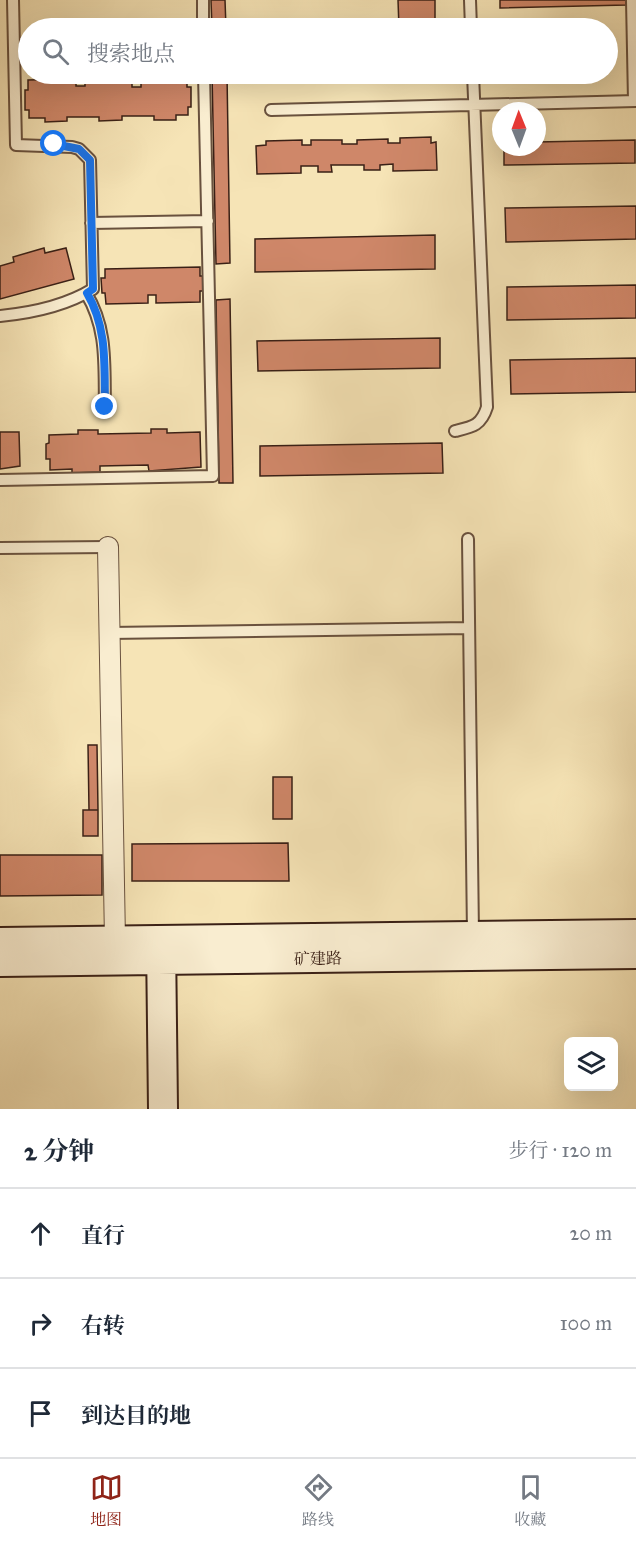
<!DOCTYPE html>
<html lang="zh">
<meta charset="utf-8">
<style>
:root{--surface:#fff;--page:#f6f6f7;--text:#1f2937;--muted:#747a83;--line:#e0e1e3;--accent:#8f2418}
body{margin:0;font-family:"IM FELL Great Primer","Noto Serif SC",serif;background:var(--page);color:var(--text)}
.controls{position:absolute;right:18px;bottom:18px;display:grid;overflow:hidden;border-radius:9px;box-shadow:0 6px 24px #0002}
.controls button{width:54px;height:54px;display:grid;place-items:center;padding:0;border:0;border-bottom:2px solid var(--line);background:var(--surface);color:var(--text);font:30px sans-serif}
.compass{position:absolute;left:492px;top:102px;width:54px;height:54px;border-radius:50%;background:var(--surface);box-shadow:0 6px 24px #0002;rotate:359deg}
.stop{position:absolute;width:18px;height:18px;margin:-14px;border:4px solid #1a73e8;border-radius:50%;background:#fff}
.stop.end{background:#1a73e8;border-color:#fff;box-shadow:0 2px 6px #0008}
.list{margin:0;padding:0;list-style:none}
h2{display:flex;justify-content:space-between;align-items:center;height:78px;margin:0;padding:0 24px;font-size:26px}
h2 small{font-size:20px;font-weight:400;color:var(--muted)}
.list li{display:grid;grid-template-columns:39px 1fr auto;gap:18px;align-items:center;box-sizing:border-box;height:90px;padding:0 24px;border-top:2px solid var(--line)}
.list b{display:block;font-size:22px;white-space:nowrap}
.list em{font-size:20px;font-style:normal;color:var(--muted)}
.icon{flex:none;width:33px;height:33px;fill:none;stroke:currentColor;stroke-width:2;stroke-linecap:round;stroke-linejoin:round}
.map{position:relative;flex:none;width:636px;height:1109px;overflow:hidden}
.search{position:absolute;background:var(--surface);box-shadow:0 6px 24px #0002;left:18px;right:18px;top:18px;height:66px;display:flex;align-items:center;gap:15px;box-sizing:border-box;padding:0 21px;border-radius:33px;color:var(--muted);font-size:22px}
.sheet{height:348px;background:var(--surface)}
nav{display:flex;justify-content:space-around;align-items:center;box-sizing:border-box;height:84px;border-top:2px solid var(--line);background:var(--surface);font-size:16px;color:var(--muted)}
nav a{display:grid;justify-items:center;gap:3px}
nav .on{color:var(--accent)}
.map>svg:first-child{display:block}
</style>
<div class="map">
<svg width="636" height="1109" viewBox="0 0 636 1109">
<rect width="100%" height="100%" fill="#f6e4b6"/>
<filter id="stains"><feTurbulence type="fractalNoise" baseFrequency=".00333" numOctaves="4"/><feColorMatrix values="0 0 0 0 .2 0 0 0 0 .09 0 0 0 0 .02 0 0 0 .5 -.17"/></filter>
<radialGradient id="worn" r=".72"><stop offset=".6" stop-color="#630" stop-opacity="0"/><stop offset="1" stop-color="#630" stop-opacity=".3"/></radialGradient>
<path fill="#cf8769" stroke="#3a2016" stroke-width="1.5" d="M211 0H225L226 28H212Z
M398 0H435V28H399Z
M500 0H626V5L500 8Z
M212 74H227L230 263 216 264Z
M187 77V87H191V107H188V115H176V120H154V116H122V120L99 121V117H67V121L45 122V118H29V110H25V90H28V80L76 79V86H85V79L132 78V87H141V78Z
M431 137V143L436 142 437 170 393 171V164L380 165V170H364V165H331L332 172H318V166H301V173L257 174 256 146 266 145V141L302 140V145H311V140H342V144H357V140L388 139V143H400V138Z
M635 140V163L504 165V147H537V142Z
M636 206V239L506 242 505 208Z
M435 235V269L255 272V239Z
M44 248 45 253 66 248 74 279 0 299V266L14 262 13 257Z
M200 267V276H204V291H200V302L156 303V295H148V303L106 304 105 293H102L101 278H105V269Z
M636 285V318L507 320V287Z
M230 299 233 483H219L216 300Z
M440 338V368L258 371 257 341Z
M636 358V392L511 394 510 360Z
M151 429H167V433L200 432 201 467 149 471 148 465 100 466V472L72 473V469L50 470V459H46V444L49 443V435L78 434V430H98V434L151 433Z
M0 432H19L20 466 0 469Z
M442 443 443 473 260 476V446Z
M88 745H97L98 810H89Z
M273 777H292V819H273Z
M83 810H98V836H83Z
M288 843 289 881H132V844Z
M0 855H102V895L0 896Z"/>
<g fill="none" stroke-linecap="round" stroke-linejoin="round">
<g stroke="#69513e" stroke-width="14">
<path id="lane" d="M203 0V28
M470 0 471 28
M632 0 634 101
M271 110 636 101
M91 223 208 221
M86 293C108 329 104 366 105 407
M0 316C31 313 67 305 93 289L90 160 79 149 72 147 16 145 13 0
M455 431C472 427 481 426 487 407L473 74
M0 480 213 476 204 74
M468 539 473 934
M0 548 108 547
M109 633 469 628"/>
</g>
<g stroke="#69513e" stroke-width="22">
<path id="street" d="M108 547 115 940"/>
</g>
<g stroke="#3a2016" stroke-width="32">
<path id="secondary" d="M0 942 636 934
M161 942 163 1109
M0 962 636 954"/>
</g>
<use href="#lane" stroke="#f9edd0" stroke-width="10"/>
<use href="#street" stroke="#f9edd0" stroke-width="20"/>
<use href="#secondary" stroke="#f9edd0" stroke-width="28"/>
</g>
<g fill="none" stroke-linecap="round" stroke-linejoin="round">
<path stroke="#1a73e8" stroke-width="8" d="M54 144 79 149 90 160 93 289 87 293C108 329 104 367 105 407"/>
</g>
<g text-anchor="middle" stroke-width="4.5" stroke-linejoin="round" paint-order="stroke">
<g font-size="16" fill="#3a2016" stroke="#f9edd0">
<text transform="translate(318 958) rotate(-1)" y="6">矿建路</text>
</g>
</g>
<rect width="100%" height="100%" filter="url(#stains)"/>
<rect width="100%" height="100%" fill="url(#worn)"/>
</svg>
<div class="controls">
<button><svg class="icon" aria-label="layers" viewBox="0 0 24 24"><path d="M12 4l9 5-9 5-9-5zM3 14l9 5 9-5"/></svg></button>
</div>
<svg class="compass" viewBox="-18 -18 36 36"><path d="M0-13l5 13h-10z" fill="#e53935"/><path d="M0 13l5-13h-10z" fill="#747a83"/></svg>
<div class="stop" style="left:54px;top:144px"></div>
<div class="stop end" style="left:105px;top:407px"></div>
<div class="search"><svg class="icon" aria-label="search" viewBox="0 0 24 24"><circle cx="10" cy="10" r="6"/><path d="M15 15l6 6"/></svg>搜索地点</div>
</div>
<section class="sheet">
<h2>2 分钟<small>步行 · 120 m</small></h2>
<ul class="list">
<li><svg class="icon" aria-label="ahead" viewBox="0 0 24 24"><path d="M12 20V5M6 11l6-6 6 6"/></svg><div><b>直行</b></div><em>20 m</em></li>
<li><svg class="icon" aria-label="right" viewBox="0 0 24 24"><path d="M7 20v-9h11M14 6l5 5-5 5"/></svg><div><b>右转</b></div><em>100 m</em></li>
<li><svg class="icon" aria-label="arrive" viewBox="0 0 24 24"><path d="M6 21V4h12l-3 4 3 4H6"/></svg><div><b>到达目的地</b></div></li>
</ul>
</section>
<nav>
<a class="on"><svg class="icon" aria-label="map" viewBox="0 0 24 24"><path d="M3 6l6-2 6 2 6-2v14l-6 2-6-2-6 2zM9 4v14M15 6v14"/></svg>地图</a>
<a><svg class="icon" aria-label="directions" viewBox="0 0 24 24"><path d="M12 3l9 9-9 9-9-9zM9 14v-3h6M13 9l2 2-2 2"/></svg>路线</a>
<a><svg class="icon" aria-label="saved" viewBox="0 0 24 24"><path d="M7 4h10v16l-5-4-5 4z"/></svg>收藏</a>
</nav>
